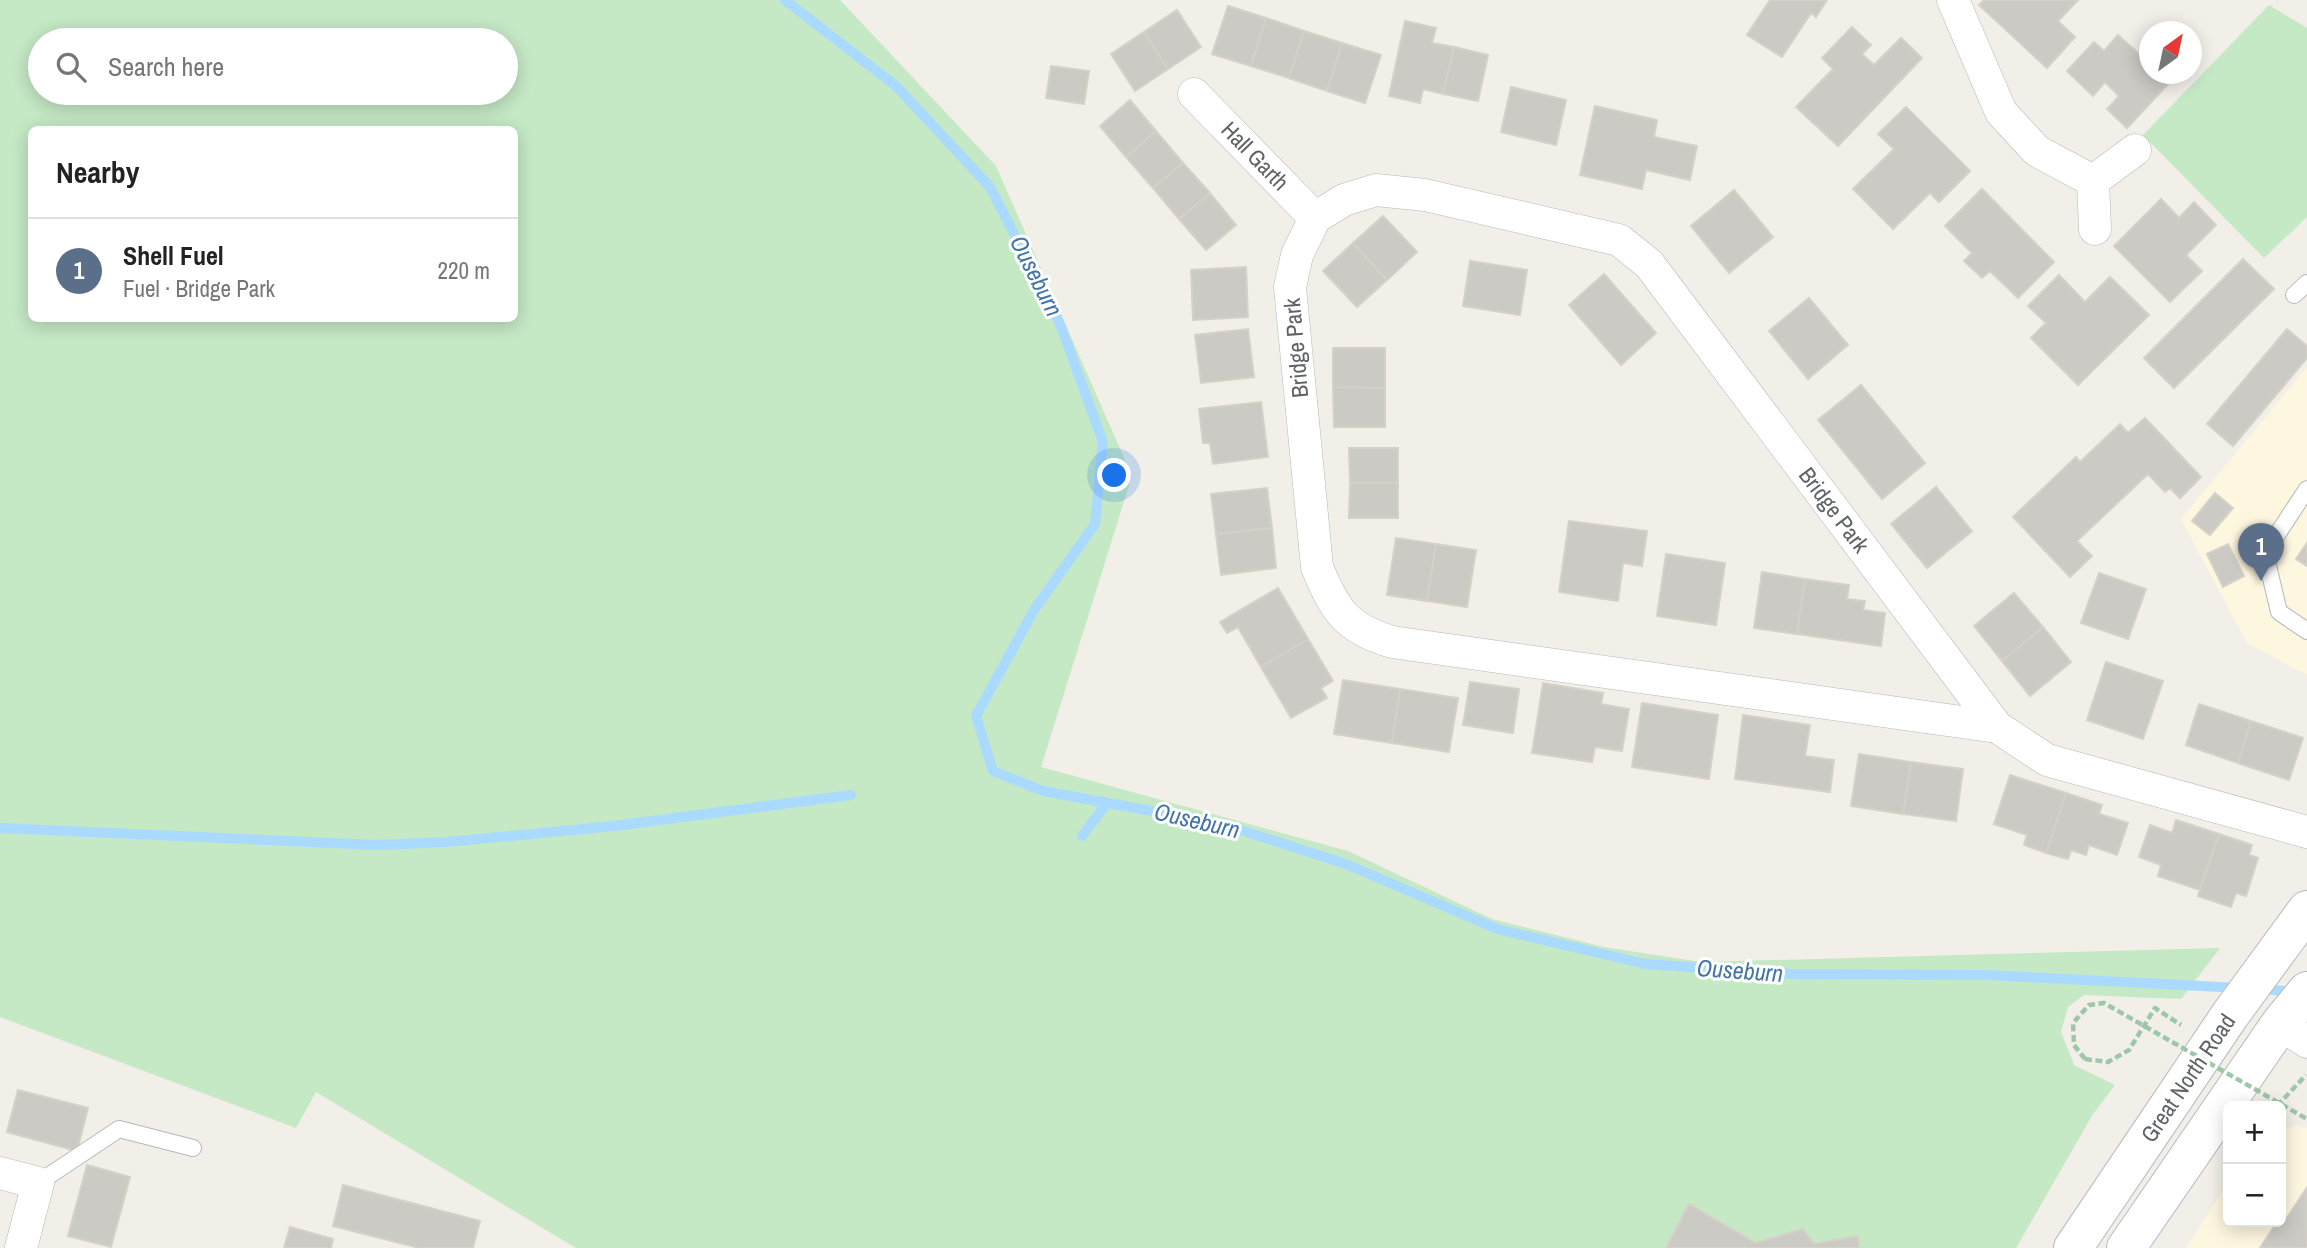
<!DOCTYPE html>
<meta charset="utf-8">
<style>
:root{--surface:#fff;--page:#f2f2f2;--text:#222;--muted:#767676;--line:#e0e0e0;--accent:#7c3aed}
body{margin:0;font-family:"Archivo Narrow",sans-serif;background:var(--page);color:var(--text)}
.controls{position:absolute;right:21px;bottom:21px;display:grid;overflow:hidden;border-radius:10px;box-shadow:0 4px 18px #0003}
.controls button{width:63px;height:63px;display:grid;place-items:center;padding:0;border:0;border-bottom:2px solid var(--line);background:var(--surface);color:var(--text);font:35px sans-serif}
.compass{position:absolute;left:2139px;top:21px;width:63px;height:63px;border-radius:50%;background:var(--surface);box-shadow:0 4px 18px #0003;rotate:33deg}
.you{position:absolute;left:1115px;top:476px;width:24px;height:24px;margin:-18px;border:5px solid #fff;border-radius:50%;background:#1a73e8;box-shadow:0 0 0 10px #1a73e833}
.badge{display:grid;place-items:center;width:46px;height:46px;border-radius:50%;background:var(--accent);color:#fff;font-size:23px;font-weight:700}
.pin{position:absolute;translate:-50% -58px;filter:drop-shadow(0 2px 4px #0008)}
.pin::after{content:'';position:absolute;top:37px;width:24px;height:21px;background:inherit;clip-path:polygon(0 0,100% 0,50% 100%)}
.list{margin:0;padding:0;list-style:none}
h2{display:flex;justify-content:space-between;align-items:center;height:91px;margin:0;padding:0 28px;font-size:30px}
h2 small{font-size:23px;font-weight:400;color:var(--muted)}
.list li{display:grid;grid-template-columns:46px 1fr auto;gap:21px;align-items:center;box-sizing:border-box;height:105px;padding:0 28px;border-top:2px solid var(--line)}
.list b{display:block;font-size:26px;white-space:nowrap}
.list p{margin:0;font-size:23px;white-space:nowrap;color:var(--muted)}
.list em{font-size:23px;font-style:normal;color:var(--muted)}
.icon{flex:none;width:38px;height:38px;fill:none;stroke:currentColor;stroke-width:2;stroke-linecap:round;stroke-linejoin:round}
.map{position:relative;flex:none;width:2307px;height:1248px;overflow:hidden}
.search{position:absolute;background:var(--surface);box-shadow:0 4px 18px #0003;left:28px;top:28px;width:490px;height:77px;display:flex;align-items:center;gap:18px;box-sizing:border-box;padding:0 24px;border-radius:38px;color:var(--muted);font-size:26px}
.panel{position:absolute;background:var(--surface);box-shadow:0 4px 18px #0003;left:28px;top:126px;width:490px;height:196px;border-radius:10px}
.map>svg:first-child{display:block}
</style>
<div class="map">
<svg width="2307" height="1248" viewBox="0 0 2307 1248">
<rect width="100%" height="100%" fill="#f1efe8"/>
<path fill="#fef7e0" d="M2307 367V675L2247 643 2181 519Z
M2298 1125 2307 1128V1248H2186L2228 1183V1222H2281V1129Z"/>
<path fill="#c5e8c5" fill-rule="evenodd" d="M0 0H840L996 166 1132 476 1041 767 1348 851 1492 919 1604 947 1701 962 2220 948 2181 999 2084 995 2068 1007 2061 1032 2074 1065 2115 1085 2093 1114 2016 1248H576L316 1092 296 1128 0 1017ZM40 40H506V93H40ZM32 130H514V318H32Z
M2269 5 2307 28V217L2264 258 2143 135Z"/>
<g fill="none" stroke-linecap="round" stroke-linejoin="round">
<path stroke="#aadaff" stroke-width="10" d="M785 0 896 86 990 187 1060 324 1103 442 1095 524 1034 610 976 716 993 771 1043 791 1222 824 1346 864 1497 929 1645 964 1792 974 1987 975 2240 988
M0 828 378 845 447 842 614 826 851 795
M1082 836 1107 803
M2260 989 2296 992"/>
</g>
<path fill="#cccac5" stroke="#d6d1c6" stroke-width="2" d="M1770 0H1827L1816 17 1811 13 1782 57 1747 35Z
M1984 0H2078L2058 21 2075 37 2047 68 1979 5Z
M1228 6 1266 18 1251 66 1212 54Z
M1177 10 1201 47 1168 69 1144 32Z
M1266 18 1304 31 1289 78 1251 66Z
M1405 21 1436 28 1432 43 1454 47 1443 94 1423 89 1420 103 1389 96Z
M1852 27 1871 45 1862 54 1874 65 1901 38 1922 58 1838 146 1796 107 1833 69 1822 58Z
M1304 31 1342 43 1327 91 1289 78Z
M1144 32 1168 69 1135 91 1111 54Z
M2118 35 2150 64V74H2159L2169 83 2127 128 2107 109 2119 96 2105 82 2093 96 2067 71 2094 42 2104 51Z
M1342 43 1381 55 1365 103 1327 91Z
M1454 47 1488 55 1478 101 1443 94Z
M1051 66 1089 71 1084 104 1046 98Z
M1511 87 1566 100 1556 145 1501 132Z
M1130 100 1156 131 1126 157 1100 126Z
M1595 106 1657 120 1654 137 1697 146 1690 180 1646 170 1642 189 1580 175Z
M1906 107 1970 171 1939 202 1930 193 1893 229 1853 189 1894 149 1878 134Z
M1156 131 1183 163 1153 188 1126 157Z
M1183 163 1210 193 1179 219 1153 188Z
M1982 189 2054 262 2018 298 1990 271 1982 278 1964 261 1972 253 1945 226Z
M1734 190 1773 237 1729 273 1691 226Z
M1210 193 1236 225 1206 250 1179 219Z
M2161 199 2179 218 2194 202 2216 225 2186 255 2202 271 2170 302 2114 246Z
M1383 216 1417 252 1387 280 1353 243Z
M1353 243 1387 280 1357 307 1323 271Z
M2243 259 2274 289 2174 388 2144 358Z
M1470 261 1527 270 1520 315 1463 306Z
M1246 267 1248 317 1193 320 1191 270Z
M1604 274 1656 333 1621 365 1569 305Z
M2059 275 2085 302 2110 277 2149 315 2078 385 2031 338 2046 323 2028 306Z
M1809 298 1848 345 1808 379 1769 331Z
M1248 329 1254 377 1201 383 1195 335Z
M2287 329 2307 346V358L2233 446 2207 424Z
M1333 348H1385V388L1333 387Z
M1861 385 1925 463 1882 499 1818 420Z
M1333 387 1385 388V427H1334Z
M1261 402 1268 457 1213 464 1210 443H1203L1199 409Z
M2145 418 2201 477 2180 498 2170 488 2165 492 2148 474 2077 541 2092 556 2070 577 2013 517 2076 457 2080 462 2120 424 2128 433Z
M1349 448H1398V483H1350Z
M1350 483H1398V518H1349Z
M1936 487 1972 531 1927 568 1891 524Z
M1267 488 1272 528 1216 534 1211 494Z
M2215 493 2233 508 2210 535 2192 521Z
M1569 521 1647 531 1642 566 1623 563 1618 601 1559 592Z
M1272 528 1276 568 1221 575 1216 534Z
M1396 538 1436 544 1427 601 1387 595Z
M2307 543V566L2296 559Z
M1436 544 1476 550 1467 607 1427 601Z
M2228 544 2244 576 2223 587 2207 554Z
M1666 554 1725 563 1716 625 1657 616Z
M1762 572 1805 579 1797 634 1754 628Z
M2099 573 2146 589 2128 639 2081 623Z
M1805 579 1849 585 1847 599 1865 601 1863 610 1885 613 1881 646 1797 634Z
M1278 588 1308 639 1261 667 1238 627 1227 633 1220 622Z
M2014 593 2043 627 2002 661 1974 626Z
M2043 627 2071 662 2030 696 2002 661Z
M1308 639 1333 681 1321 688 1327 698 1291 718 1261 667Z
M2106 662 2163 681 2143 739 2087 720Z
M1343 680 1400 689 1392 743 1334 734Z
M1470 682 1519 689 1513 733 1463 725Z
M1543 683 1603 693 1601 704 1629 709 1622 751 1595 747 1592 762 1532 753Z
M1400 689 1458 698 1449 752 1392 743Z
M1642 703 1718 715 1709 779 1632 767Z
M2199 704 2251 721 2238 763 2186 745Z
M1743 715 1810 725 1805 756 1834 760 1830 792 1735 779Z
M2251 721 2303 738 2289 780 2238 763Z
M1859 754 1911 762 1903 814 1851 806Z
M1911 762 1963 769 1956 821 1903 814Z
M2010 775 2066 793 2046 853 2024 845 2027 835 1994 824Z
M2066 793 2102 805 2099 814 2128 823 2117 855 2089 845 2086 855 2071 850 2068 859 2046 853Z
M2176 820 2219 834 2200 890 2158 876 2161 865 2139 857 2150 825 2172 833Z
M2219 834 2252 845 2249 855 2258 858 2246 896 2236 893 2231 907 2198 896Z
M18 1090 88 1108 77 1151 7 1132Z
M87 1165 130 1177 111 1247 68 1236Z
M343 1185 480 1221 473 1248H419L333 1226Z
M2307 1187V1248H2260L2277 1222H2281L2282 1215 2287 1218Z
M1689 1204 1756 1243 1803 1229 1814 1244 1858 1236 1859 1248H1666Z
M290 1227 333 1239 331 1248H284Z"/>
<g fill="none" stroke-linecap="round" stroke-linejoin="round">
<g stroke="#b5b8bc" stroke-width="18">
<path id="lane" d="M2294 295 2307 283
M2307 489 2265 553 2279 612 2307 631
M38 1183 119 1129 193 1148"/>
</g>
<g stroke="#b5b8bc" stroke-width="33">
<path id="street" d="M1953 0 2001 112 2037 151 2093 181
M1194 94 1315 218
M2095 229 2093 181 2135 150
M1997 727 1392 642C1346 628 1335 611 1317 567L1290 287 1297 255 1315 218 1344 200 1376 190 1425 195 1619 240 1649 264 1997 727 2047 760 2307 832
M2280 1024 2307 1042
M0 1173 38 1183 21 1248"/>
</g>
<g stroke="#b6babf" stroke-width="40">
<path id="secondary" d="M2073 1248 2230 1015 2307 910
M2126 1248 2280 1024 2307 991"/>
</g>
<path stroke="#9cc7a9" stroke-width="4.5" stroke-dasharray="7 3.5" stroke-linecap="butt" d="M2085 1059 2108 1062 2129 1050 2155 1008 2181 1025
M2277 1106 2306 1075"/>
<use href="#lane" stroke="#fff" stroke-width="16"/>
<use href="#street" stroke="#fff" stroke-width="32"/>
<use href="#secondary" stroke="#fff" stroke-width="38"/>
<path stroke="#9cc7a9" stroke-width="4.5" stroke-dasharray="7 3.5" stroke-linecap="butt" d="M2085 1059 2074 1045 2073 1023 2089 1005 2104 1003 2307 1119"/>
</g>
<g text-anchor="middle" stroke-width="6" stroke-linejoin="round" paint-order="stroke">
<g font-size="23" fill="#5f6368" stroke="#fff">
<text transform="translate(1255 156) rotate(46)" y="8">Hall Garth</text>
<text transform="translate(1296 348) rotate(-95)" y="8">Bridge Park</text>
<text transform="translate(1834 510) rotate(53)" y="8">Bridge Park</text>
<text transform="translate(2188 1078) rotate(-56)" y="8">Great North Road</text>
</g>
<g font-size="24" font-style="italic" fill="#4174aa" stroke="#fff">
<text transform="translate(1036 276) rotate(63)" y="8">Ouseburn</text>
<text transform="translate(1197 821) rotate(13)" y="8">Ouseburn</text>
<text transform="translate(1740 971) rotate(4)" y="8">Ouseburn</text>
</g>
</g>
</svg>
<div class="controls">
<button>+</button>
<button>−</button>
</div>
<svg class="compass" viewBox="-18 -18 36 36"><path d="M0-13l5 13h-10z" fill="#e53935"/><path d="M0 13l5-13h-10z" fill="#767676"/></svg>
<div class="you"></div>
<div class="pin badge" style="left:2261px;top:581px;background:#5c6f8a">1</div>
<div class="search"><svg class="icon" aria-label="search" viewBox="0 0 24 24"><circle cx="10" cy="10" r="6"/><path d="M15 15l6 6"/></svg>Search here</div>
<section class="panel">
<h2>Nearby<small></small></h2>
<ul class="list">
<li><span class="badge" style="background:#5c6f8a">1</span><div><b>Shell Fuel</b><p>Fuel · Bridge Park</p></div><em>220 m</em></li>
</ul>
</section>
</div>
